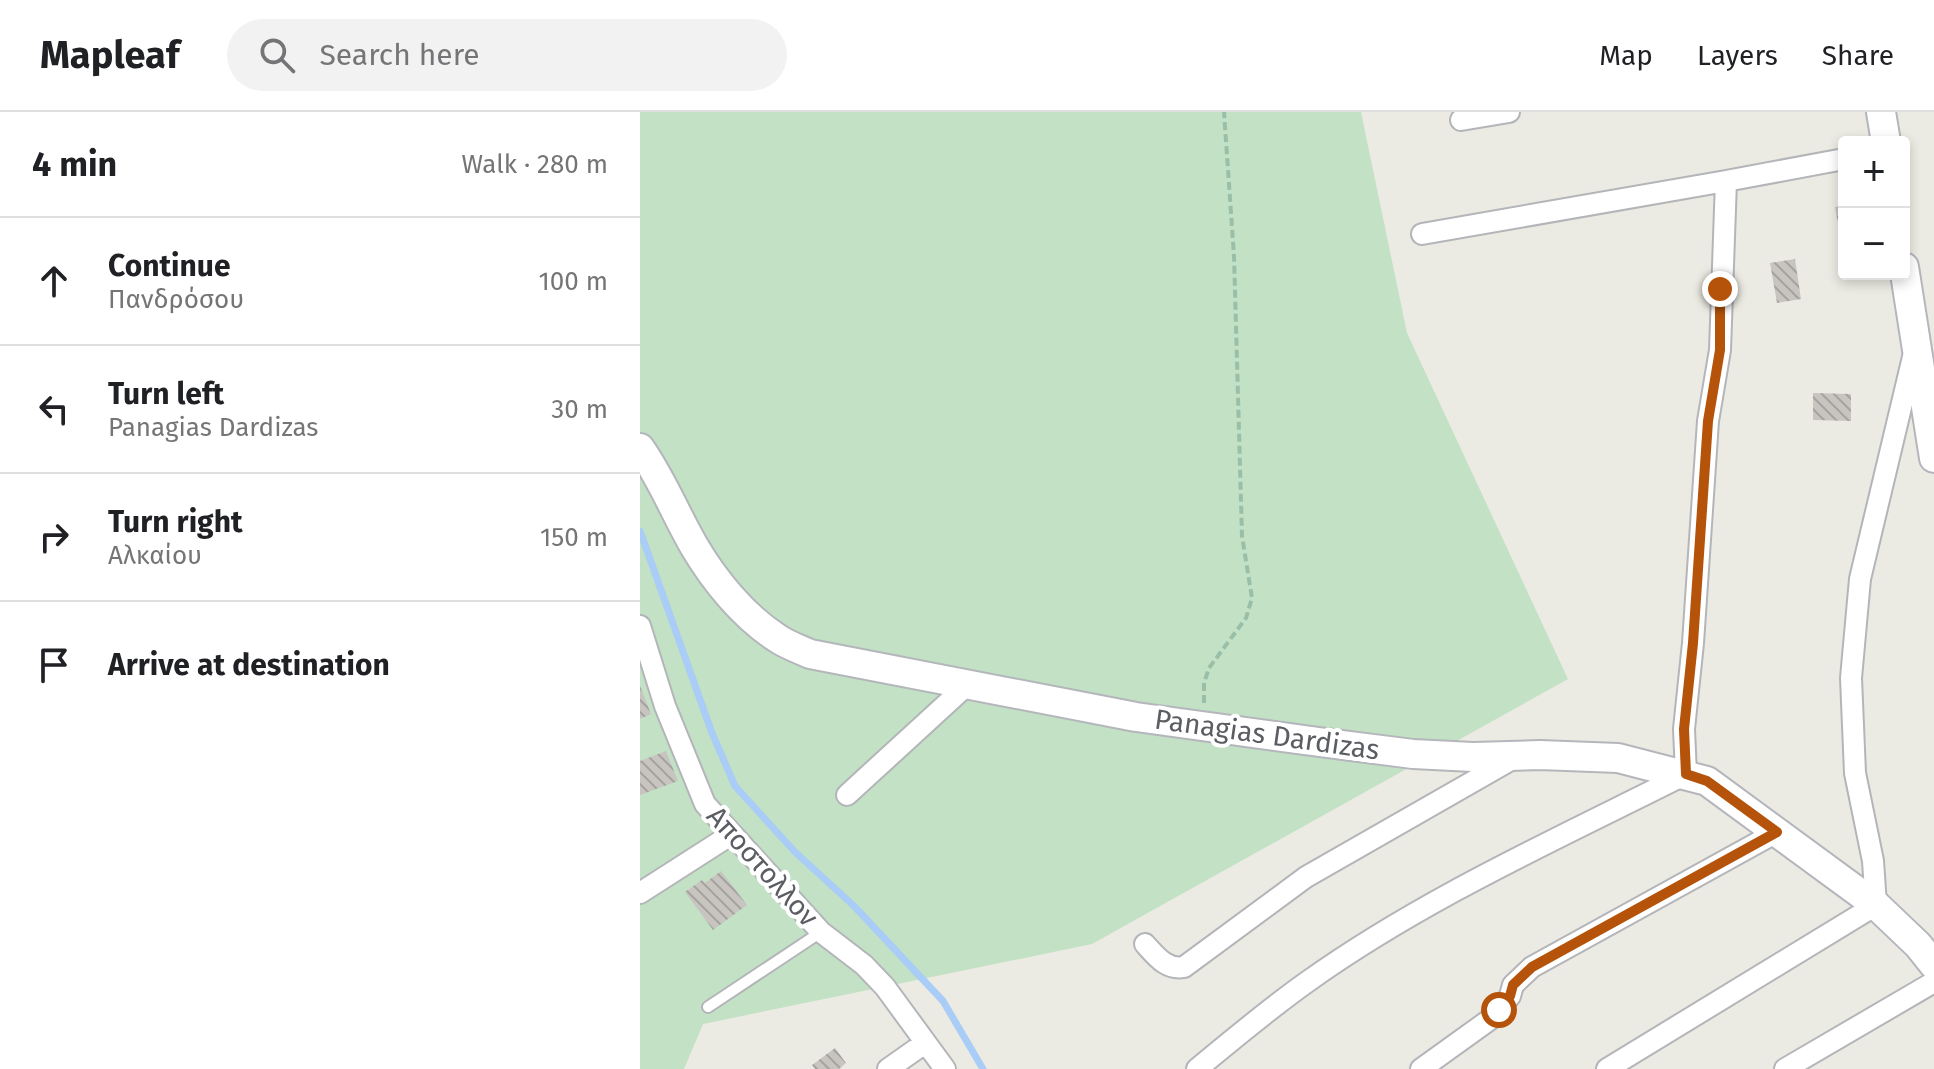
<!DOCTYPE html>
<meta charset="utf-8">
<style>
:root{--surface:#fff;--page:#f2f2f2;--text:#202124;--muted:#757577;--line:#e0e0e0}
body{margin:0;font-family:"Fira Sans",sans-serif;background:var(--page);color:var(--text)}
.controls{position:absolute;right:24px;top:24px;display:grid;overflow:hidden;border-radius:8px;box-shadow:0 4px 12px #0003}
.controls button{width:72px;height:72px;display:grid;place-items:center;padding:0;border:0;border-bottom:2px solid var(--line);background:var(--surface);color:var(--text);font:40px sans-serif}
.stop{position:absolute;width:24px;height:24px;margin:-18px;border:6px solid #b45309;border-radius:50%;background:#fff}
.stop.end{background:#b45309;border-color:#fff;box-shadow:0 2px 8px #0008}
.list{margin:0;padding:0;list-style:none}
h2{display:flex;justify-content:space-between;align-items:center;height:104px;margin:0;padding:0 32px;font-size:34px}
h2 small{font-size:26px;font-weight:400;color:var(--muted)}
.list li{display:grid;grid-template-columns:52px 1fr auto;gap:24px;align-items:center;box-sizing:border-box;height:128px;padding:0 32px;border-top:2px solid var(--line)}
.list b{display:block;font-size:30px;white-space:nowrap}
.list p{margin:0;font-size:26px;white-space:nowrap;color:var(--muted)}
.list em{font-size:26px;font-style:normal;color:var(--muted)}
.icon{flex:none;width:44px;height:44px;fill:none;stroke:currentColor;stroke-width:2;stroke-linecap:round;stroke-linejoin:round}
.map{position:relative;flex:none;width:1294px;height:957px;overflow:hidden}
header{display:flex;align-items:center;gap:48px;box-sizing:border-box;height:112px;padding:0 40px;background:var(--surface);border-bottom:2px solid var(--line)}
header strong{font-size:38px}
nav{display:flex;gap:44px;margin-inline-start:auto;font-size:28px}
.search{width:560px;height:72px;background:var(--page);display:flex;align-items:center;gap:20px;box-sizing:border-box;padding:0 28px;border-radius:44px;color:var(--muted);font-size:30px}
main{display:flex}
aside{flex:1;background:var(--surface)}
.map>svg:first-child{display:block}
</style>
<header>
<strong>Mapleaf</strong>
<div class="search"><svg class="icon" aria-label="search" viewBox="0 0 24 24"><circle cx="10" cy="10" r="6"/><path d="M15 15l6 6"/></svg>Search here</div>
<nav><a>Map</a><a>Layers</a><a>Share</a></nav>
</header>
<main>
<aside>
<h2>4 min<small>Walk · 280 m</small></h2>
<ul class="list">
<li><svg class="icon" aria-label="ahead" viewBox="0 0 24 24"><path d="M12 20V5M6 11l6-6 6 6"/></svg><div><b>Continue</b><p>Πανδρόσου</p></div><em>100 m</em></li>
<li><svg class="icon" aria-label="left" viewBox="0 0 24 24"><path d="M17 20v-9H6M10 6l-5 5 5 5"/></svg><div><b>Turn left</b><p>Panagias Dardizas</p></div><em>30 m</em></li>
<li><svg class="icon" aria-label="right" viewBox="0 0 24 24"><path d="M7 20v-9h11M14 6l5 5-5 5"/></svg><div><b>Turn right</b><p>Αλκαίου</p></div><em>150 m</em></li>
<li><svg class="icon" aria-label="arrive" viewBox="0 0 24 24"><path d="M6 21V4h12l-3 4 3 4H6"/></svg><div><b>Arrive at destination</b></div></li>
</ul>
</aside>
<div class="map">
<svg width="1294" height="957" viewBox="0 0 1294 957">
<defs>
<pattern id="building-back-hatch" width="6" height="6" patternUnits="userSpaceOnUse" patternTransform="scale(2)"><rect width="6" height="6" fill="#c8c5c0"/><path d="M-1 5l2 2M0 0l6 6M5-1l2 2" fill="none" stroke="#a5a39f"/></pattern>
</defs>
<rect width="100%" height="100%" fill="#ecebe3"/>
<path fill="#c2e1c5" d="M0 0H721L767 221 928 567 452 832 63 912 44 957H0Z"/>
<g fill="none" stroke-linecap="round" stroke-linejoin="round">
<path stroke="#a9cdf6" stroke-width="7" d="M0 419 72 621 95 674 155 740 214 794 303 889 343 957"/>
</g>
<path fill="url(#building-back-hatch)" d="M1204 94V127L1201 128 1195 95Z
M1155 147 1161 187 1137 191 1130 151Z
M1173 281 1211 282V309L1173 308Z
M0 574 11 602 0 607Z
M26 639 38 669 0 683V649Z
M81 759 107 793 73 818 45 780 62 768 65 771Z
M195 936 206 951 199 957H175L172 953Z"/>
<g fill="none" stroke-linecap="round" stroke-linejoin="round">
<g stroke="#b3b5b9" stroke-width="14">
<path id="lane" d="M68 895 181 820"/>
</g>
<g stroke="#b3b5b9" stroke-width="24">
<path id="street" d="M821 8 869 0
M782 122 1086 69
M0 514 25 594 65 692 181 820 224 853 245 875 305 957
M207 683 326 574
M0 781 92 722
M505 832C516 844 526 858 544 855L666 765 874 646
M248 957 285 931
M557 957C593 927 629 897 667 870 783 787 919 726 1046 662L1044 617 1053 531 1068 309 1080 238 1086 69 1204 47
M781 957 852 906 870 884 873 873 892 855 1137 720
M967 957 1236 793 1233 749 1215 661 1211 566 1220 467 1273 245
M1145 957 1294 870"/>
</g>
<g stroke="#b4b6bc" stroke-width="32">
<path id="secondary" d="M1241 0 1246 30
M1264 155 1294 346
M0 336C22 367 35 401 54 434 74 468 103 504 137 526 147 533 159 537 170 542L496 605 679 630 773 642 833 645 900 643 978 646 1067 669 1236 793 1278 833 1294 853"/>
</g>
<path stroke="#9abfa9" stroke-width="4" stroke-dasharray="8 4" stroke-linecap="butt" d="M564 591V571L569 556 606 506 612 486 602 424 594 144 584 0"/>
<use href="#lane" stroke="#fff" stroke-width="10"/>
<use href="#street" stroke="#fff" stroke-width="20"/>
<use href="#secondary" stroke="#fff" stroke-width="28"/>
</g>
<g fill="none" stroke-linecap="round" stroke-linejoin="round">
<path stroke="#b45309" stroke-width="10" d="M859 898 870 884 873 873 892 855 1137 720 1067 669 1046 662 1044 617 1053 531 1068 309 1080 238V177"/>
</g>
<g text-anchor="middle" stroke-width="8" stroke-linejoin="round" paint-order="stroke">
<g font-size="28" fill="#5b5d62" stroke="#fff">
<text transform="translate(627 622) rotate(8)" y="10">Panagias Dardizas</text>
<text transform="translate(123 754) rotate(48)" y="10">Αποστολλον</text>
</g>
</g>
</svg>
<div class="controls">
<button>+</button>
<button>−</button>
</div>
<div class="stop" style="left:859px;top:898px"></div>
<div class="stop end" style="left:1080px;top:177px"></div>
</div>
</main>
